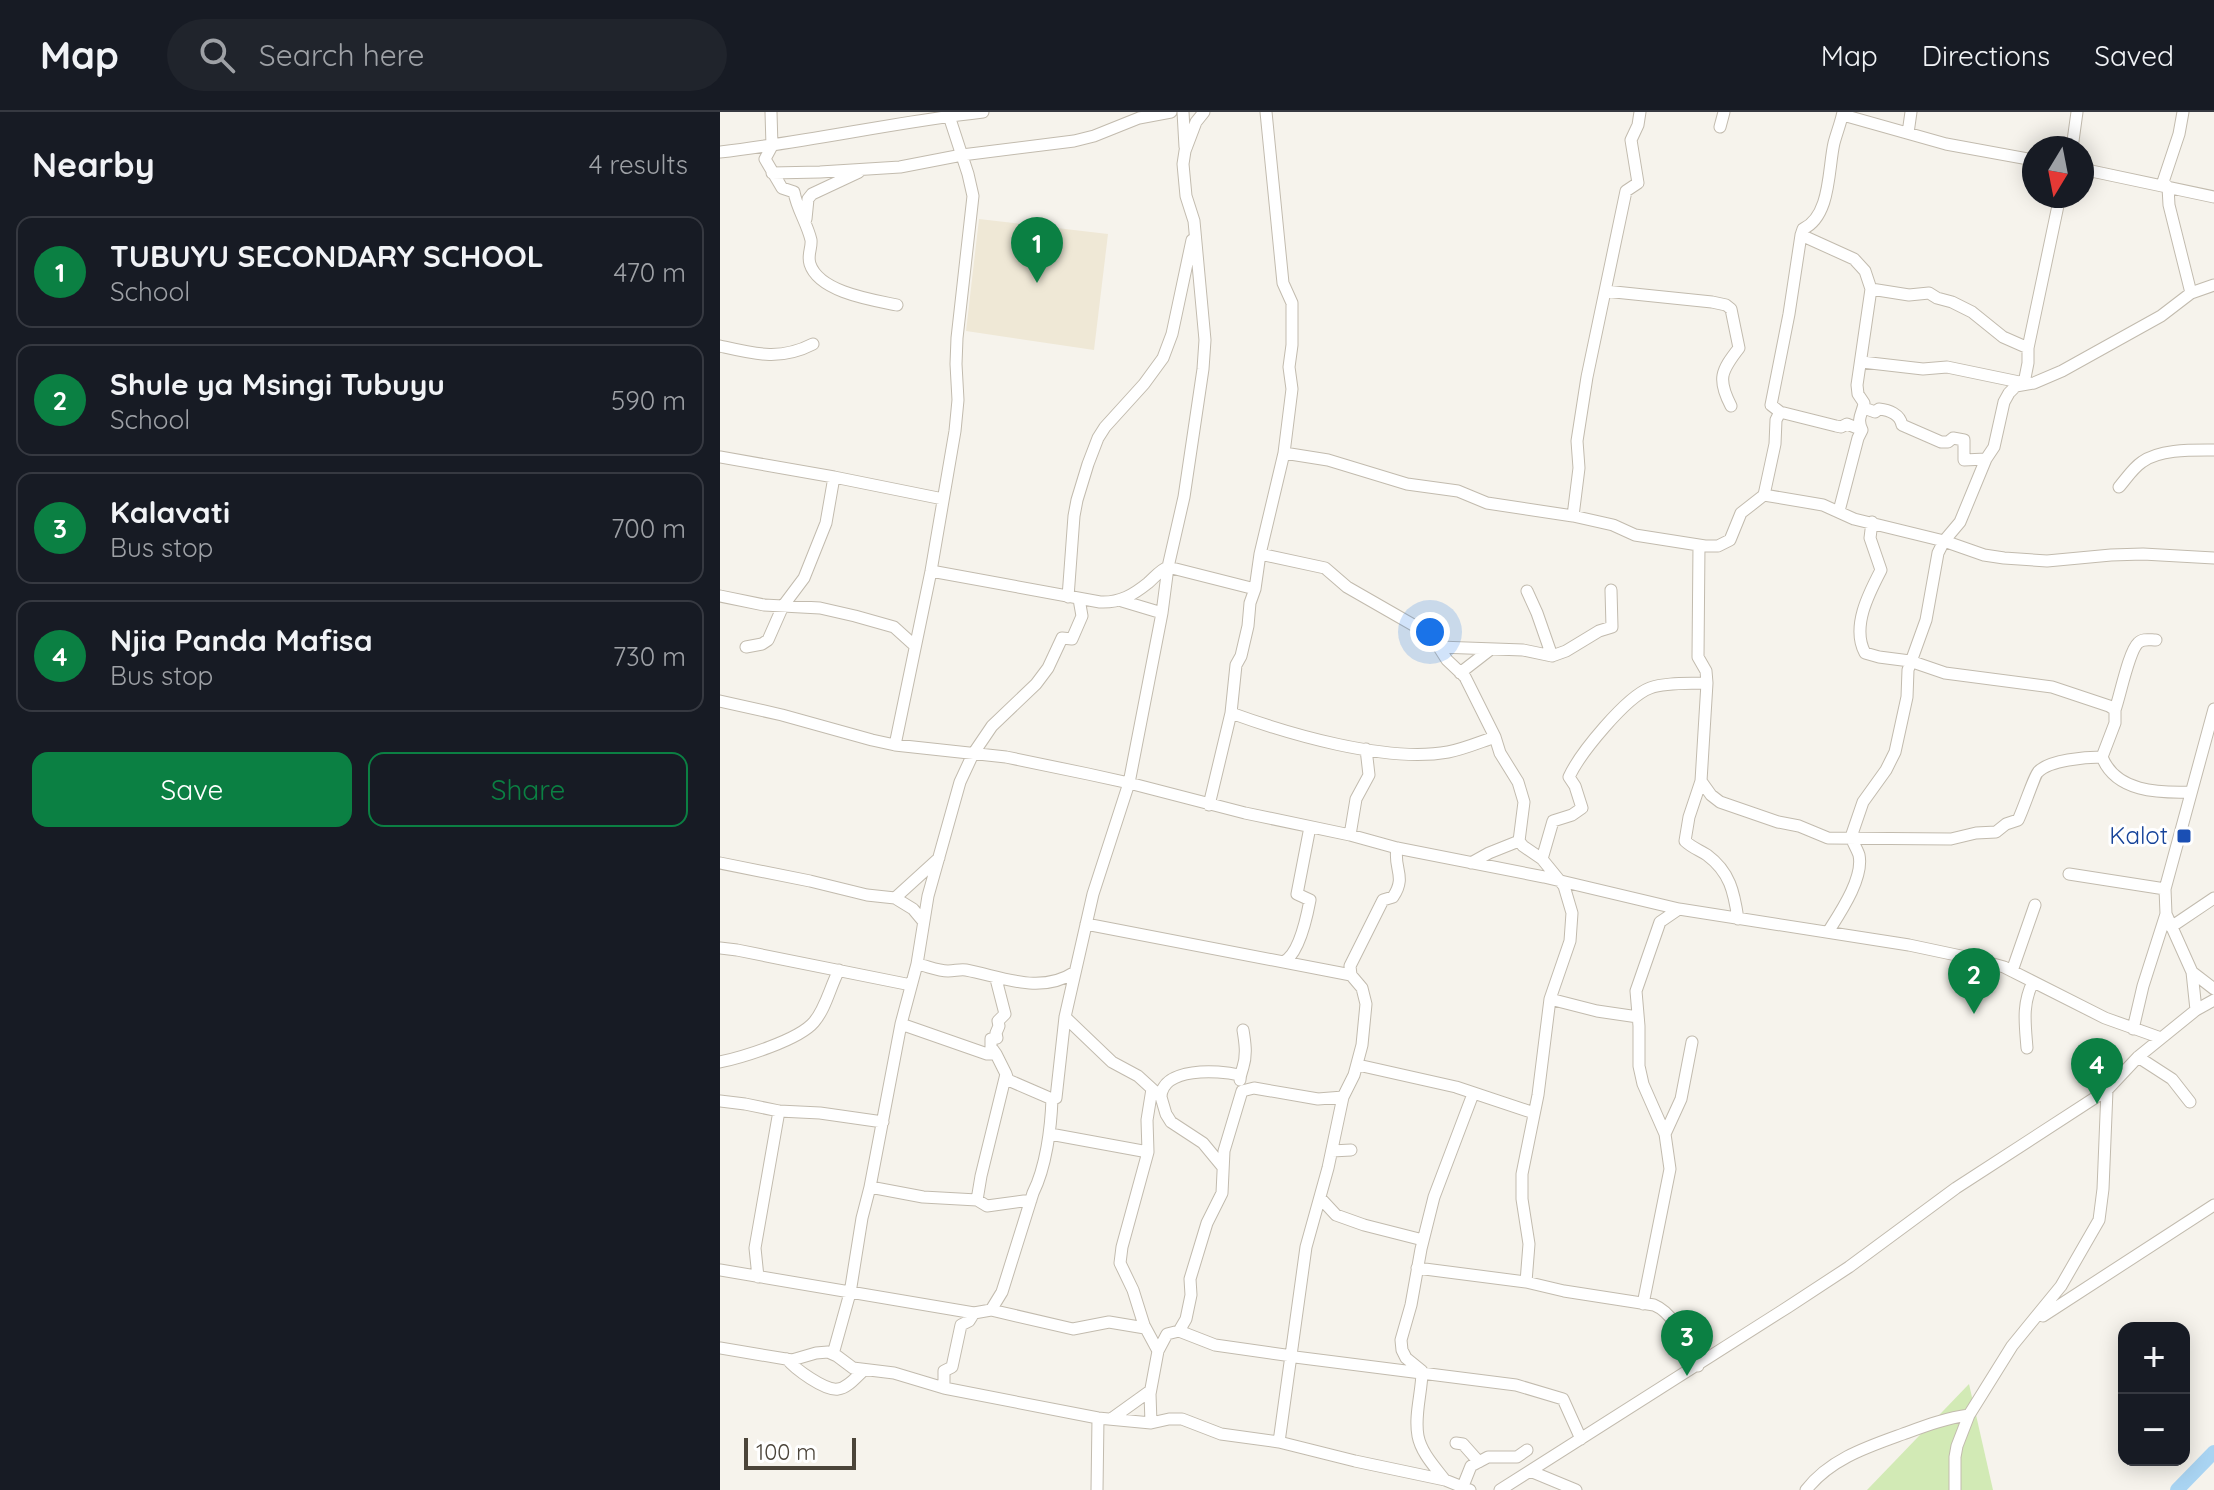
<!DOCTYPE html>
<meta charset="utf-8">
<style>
:root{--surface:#171b24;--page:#20242c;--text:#f1f3f6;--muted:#9ea1a6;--line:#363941;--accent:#0b8043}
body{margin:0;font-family:Quicksand,sans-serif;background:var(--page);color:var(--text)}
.controls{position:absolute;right:24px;bottom:24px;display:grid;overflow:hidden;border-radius:16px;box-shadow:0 4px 20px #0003}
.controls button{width:72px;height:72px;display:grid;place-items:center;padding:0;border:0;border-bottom:2px solid var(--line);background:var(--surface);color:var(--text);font:40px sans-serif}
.compass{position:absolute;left:1302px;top:24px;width:72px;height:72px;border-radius:50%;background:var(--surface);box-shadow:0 4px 20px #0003;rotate:190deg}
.scale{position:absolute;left:24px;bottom:20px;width:112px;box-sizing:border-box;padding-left:8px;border:4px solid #4b4439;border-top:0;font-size:22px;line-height:28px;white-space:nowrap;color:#4b4439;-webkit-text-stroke:6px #fff;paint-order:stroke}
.you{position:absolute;left:710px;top:520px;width:28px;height:28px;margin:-20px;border:6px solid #fff;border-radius:50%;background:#1a73e8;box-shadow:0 0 0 12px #1a73e833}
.badge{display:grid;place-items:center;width:52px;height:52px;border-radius:50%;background:var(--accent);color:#fff;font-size:26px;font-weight:700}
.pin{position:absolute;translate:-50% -66px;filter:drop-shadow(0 2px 4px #0008)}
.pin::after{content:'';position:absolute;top:42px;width:28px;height:24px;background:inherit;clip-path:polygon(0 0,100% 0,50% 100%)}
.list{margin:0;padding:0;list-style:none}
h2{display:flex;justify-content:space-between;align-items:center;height:104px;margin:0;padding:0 32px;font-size:34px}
h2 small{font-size:26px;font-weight:400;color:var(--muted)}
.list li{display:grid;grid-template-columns:52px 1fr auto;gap:24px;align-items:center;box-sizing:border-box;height:112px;margin:0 16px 16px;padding:0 16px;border:2px solid var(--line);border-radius:16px}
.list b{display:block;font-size:30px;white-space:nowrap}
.list p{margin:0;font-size:26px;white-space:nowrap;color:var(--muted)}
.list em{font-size:26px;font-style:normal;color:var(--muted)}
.actions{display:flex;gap:16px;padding:24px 32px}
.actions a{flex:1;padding:18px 0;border:2px solid var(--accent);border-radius:16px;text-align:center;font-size:28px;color:var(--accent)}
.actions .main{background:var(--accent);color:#fff}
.icon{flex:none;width:44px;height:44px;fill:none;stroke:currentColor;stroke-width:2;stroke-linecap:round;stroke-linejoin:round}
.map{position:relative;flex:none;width:1494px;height:1378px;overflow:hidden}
header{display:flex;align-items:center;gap:48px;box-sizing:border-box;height:112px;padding:0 40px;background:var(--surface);border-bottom:2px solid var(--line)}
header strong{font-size:38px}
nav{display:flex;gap:44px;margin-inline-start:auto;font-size:28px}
.search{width:560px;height:72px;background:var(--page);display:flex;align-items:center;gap:20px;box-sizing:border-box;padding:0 28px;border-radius:44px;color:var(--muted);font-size:30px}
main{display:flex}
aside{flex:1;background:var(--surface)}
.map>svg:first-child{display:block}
</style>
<header>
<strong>Map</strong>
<div class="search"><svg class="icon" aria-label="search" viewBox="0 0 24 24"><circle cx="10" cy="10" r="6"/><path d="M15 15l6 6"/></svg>Search here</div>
<nav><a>Map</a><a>Directions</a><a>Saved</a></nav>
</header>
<main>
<aside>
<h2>Nearby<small>4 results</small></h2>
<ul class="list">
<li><span class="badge">1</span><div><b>TUBUYU SECONDARY SCHOOL</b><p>School</p></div><em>470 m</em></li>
<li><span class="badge">2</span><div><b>Shule ya Msingi Tubuyu</b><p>School</p></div><em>590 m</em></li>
<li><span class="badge">3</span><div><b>Kalavati</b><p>Bus stop</p></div><em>700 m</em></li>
<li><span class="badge">4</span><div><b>Njia Panda Mafisa</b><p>Bus stop</p></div><em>730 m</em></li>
</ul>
<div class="actions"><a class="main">Save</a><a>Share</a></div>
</aside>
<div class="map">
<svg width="1494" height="1378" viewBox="0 0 1494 1378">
<rect width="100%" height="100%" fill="#f6f3ec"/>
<path fill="#efe8d6" d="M259 107 388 122 374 238 246 219Z"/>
<path fill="#d2eab5" d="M1249 1272 1273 1378H1147Z"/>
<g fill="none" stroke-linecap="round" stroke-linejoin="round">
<path stroke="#a9d4f2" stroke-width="14" d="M1457 1378 1494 1340"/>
<g stroke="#c2bbae" stroke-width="13">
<path id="minor" d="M51 0 52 34 45 47 62 76 74 80C77 97 87 111 91 128 92 136 87 143 90 152 99 180 152 188 177 193
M463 0 465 35
M1463 0 1459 22 1443 70 1448 75 1449 93 1471 181
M1123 3 1226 32 1314 48
M1000 15 1004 0
M1188 21 1191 0
M1350 36 1353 29 1357 0
M0 40C88 30 175 10 263 0
M1362 57 1494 85
M52 61 100 60 180 55 242 43 354 29 374 24 419 6 451 0
M86 107 88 87 92 82 139 60
M1081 123 1134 147 1145 159 1151 177 1189 183 1209 181 1217 186 1232 190 1252 200 1283 225 1308 236
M885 179 992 190 1006 193 1011 197 1019 236C1001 259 997 267 1011 294
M0 234C35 242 60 249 93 232
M1142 250 1203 257 1227 255 1304 271 1308 251V236L1340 84
M1144 296 1155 300 1159 297C1169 298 1180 302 1182 313L1221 330H1228L1233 326 1244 328V348L1266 347
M1060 300 1116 314 1121 315 1127 312 1142 318
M564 341 608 348 687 372 738 379 767 391 853 404 893 413 915 423 985 434H998L1010 428 1021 401 1044 383 1055 332 1056 308 1060 300 1051 293 1069 202 1081 123 1083 117C1111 104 1108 57 1114 31 1117 20 1121 10 1123 0
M0 345 114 365 223 387
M1399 375C1406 367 1413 356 1422 350 1440 337 1472 338 1494 338
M1044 383 1103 393 1134 407 1224 429 1264 443 1284 446 1327 449 1391 443 1423 442 1494 446
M1119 399 1138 326 1142 318C1136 306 1143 301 1144 291L1138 282 1137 273 1151 177
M853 404 859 356 857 329 867 265 906 79 918 71 911 28 918 13 920 0
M1152 410 1150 426 1161 458C1149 481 1131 515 1145 541L1159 545 1190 549 1225 561 1332 575 1389 594 1395 598V611L1382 645C1396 680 1438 681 1471 680
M979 433 978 545 986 559 987 571 981 669 969 705 965 729C971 735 979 738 987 743 1010 760 1014 780 1018 807
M540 442 605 456 627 475 695 514 715 529 727 548 745 565 775 625 780 641 798 670 804 690 799 729 803 734 822 747 844 774 852 801 850 829 830 887 818 983 802 1062V1087L809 1132 806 1170
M211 459 380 490C400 491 413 483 428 471 435 465 440 458 448 455L535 477
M807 479 817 501 832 544
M0 484 44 493 100 496 135 504 174 515 195 534
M348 485 354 404 357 388 368 352 378 326 385 315 424 272 443 246 452 222 472 128
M402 489 442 501
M26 535 42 532 48 528 63 494 84 466 106 411 114 365
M719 535 803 538 832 544 846 539 879 519 892 515 891 478
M740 561 771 537
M0 589 62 603 152 628 175 633 286 645 368 662 409 671 525 701 630 723 677 736 824 765 959 797 1189 833 1255 847 1284 855 1385 906 1441 926
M1395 598C1400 584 1409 539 1418 531 1423 526 1430 528 1436 528
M511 601C569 622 666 651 728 640 744 637 760 630 775 625
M175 633 211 459 235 319 238 288 236 252 237 226 253 84 248 62 229 4
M981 669 991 683 1000 690 1058 710 1079 714 1108 726 1231 727 1256 721 1276 720 1286 712 1298 708C1302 701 1315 662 1318 660 1329 648 1366 645 1382 645
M489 693 511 601 516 553 521 544 528 514 530 491 535 477 540 442 564 341 572 277 569 255 572 233V191L563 171 546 0
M630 723 636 687 649 663 646 637
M822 747 833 709 852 703 862 696 855 674 849 665C860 641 906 585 930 576 947 570 970 572 987 571
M0 751 90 769 147 783 175 786 193 797 203 809
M751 751 769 741 799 729
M1349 762 1445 777
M175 786 219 746
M366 812 631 863
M1451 815 1494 786
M1108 820C1120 801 1144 766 1139 743 1137 737 1133 731 1131 725L1143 690 1166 658 1175 640 1187 585 1188 558 1206 508 1218 441 1224 429 1240 410 1266 347 1274 335 1284 290 1289 281 1296 274 1314 271 1342 259 1441 204 1471 181 1494 173
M0 836 17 838 191 873
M563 850C579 843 587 804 590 788L577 782 590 715
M197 852C207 854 218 859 228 859 235 859 240 857 246 858 283 865 320 883 355 860
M1292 859 1315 793
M1472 860 1494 877
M830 887 877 899 918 905
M1476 898 1472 860 1446 802 1445 777 1494 597
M345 905 392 950 418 964 441 985 446 1002 451 1010 483 1031 502 1054
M181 912 267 942H276L286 962 261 1064 257 1088
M1413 917 1423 874 1446 802
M1307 936C1305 911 1302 892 1313 870
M276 942 271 935V927L277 926 276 921 279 914 278 909 285 902 276 867
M1418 945 1452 967 1470 990
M0 950C23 945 79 928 94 910 106 896 110 875 119 858
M638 953 736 975 814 1001
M286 962 288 968 332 987
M520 968C520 963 522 959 523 955 527 943 525 930 523 918
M432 977 427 1008 428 1040 402 1135 400 1151 413 1178 424 1213 438 1239
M441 985C442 955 498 958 519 963
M0 989 25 992 59 999 100 1001 163 1010
M330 1022 428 1040
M945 1022 961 987 972 930
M612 1039 631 1038
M150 1075 203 1085 257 1088 267 1094 311 1088
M603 1089 616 1103 644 1113 703 1128
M697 1156 806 1170 844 1179 934 1193C956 1202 967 1234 978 1254
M0 1158 254 1201
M38 1165 35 1136 59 999
M923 1192 950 1057 945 1022 923 972 919 954V914L916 879 940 810 959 797
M271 1198 353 1217 389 1210 425 1216
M1323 1204 1494 1093
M459 1219 495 1233 572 1244
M0 1236 72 1248 96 1241 108 1240 117 1244 133 1256 174 1261 224 1276 378 1306 431 1311 449 1307H462L501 1322 559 1330 635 1349 725 1368 750 1378
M113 1242 130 1181 142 1106 150 1075 181 912 197 852 208 784 240 670 253 642 272 614 316 572 328 556 342 526 352 527 362 504 359 487
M575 1245 796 1273 843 1287 861 1327
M67 1247C75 1257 105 1279 118 1277 128 1276 137 1264 144 1258
M224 1276V1259L232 1255 241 1213 249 1209 254 1201 271 1198 282 1180 313 1081C326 1055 331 1016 332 987L336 986 345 905 373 782 409 671 442 501 448 455 464 385 483 257 485 228 474 109 466 84 463 52 465 39 476 10 484 0
M391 1307 430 1279
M431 1311 430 1282 438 1239 447 1222 459 1219 466 1207 471 1183 470 1167 487 1111 502 1081 504 1039 522 979 534 976 598 987 623 985
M559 1330 586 1135 608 1056 623 985 634 963 642 933 646 892 642 876 631 863 630 854 663 788 673 785C687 764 673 757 677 736
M736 1331 743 1332 759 1350
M810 1359 856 1378
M724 1367C714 1354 701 1340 698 1324 694 1303 702 1280 702 1259L686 1246 682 1238 681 1228 691 1193 701 1137 714 1085 753 982
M743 1374 751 1354 768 1345H797L807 1338
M377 1378 378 1306
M780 1378 1068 1195 1129 1155 1236 1076 1387 978 1418 945 1476 898 1494 888
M1086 1378C1110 1347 1147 1335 1183 1322 1205 1314 1226 1306 1249 1303
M1235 1378V1345L1237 1334 1249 1303 1292 1234 1341 1174 1379 1108 1383 1077 1387 978"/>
</g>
<use href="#minor" stroke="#fff" stroke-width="11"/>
</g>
<rect fill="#1a4fb4" stroke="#fff" stroke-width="3" x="1456" y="716" width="16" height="16" rx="4"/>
<g text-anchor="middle" stroke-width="6" stroke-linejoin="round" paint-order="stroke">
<g font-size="24" fill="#164399" stroke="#fff" text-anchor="end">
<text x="1448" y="732">Kalot</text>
</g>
</g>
</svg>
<div class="controls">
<button>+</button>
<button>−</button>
</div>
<svg class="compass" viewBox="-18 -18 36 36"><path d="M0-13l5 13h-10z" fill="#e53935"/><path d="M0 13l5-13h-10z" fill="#9ea1a6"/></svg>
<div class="scale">100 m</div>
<div class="you"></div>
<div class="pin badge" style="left:317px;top:171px">1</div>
<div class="pin badge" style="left:1254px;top:902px">2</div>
<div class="pin badge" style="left:967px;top:1264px">3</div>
<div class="pin badge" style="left:1377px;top:992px">4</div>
</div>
</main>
